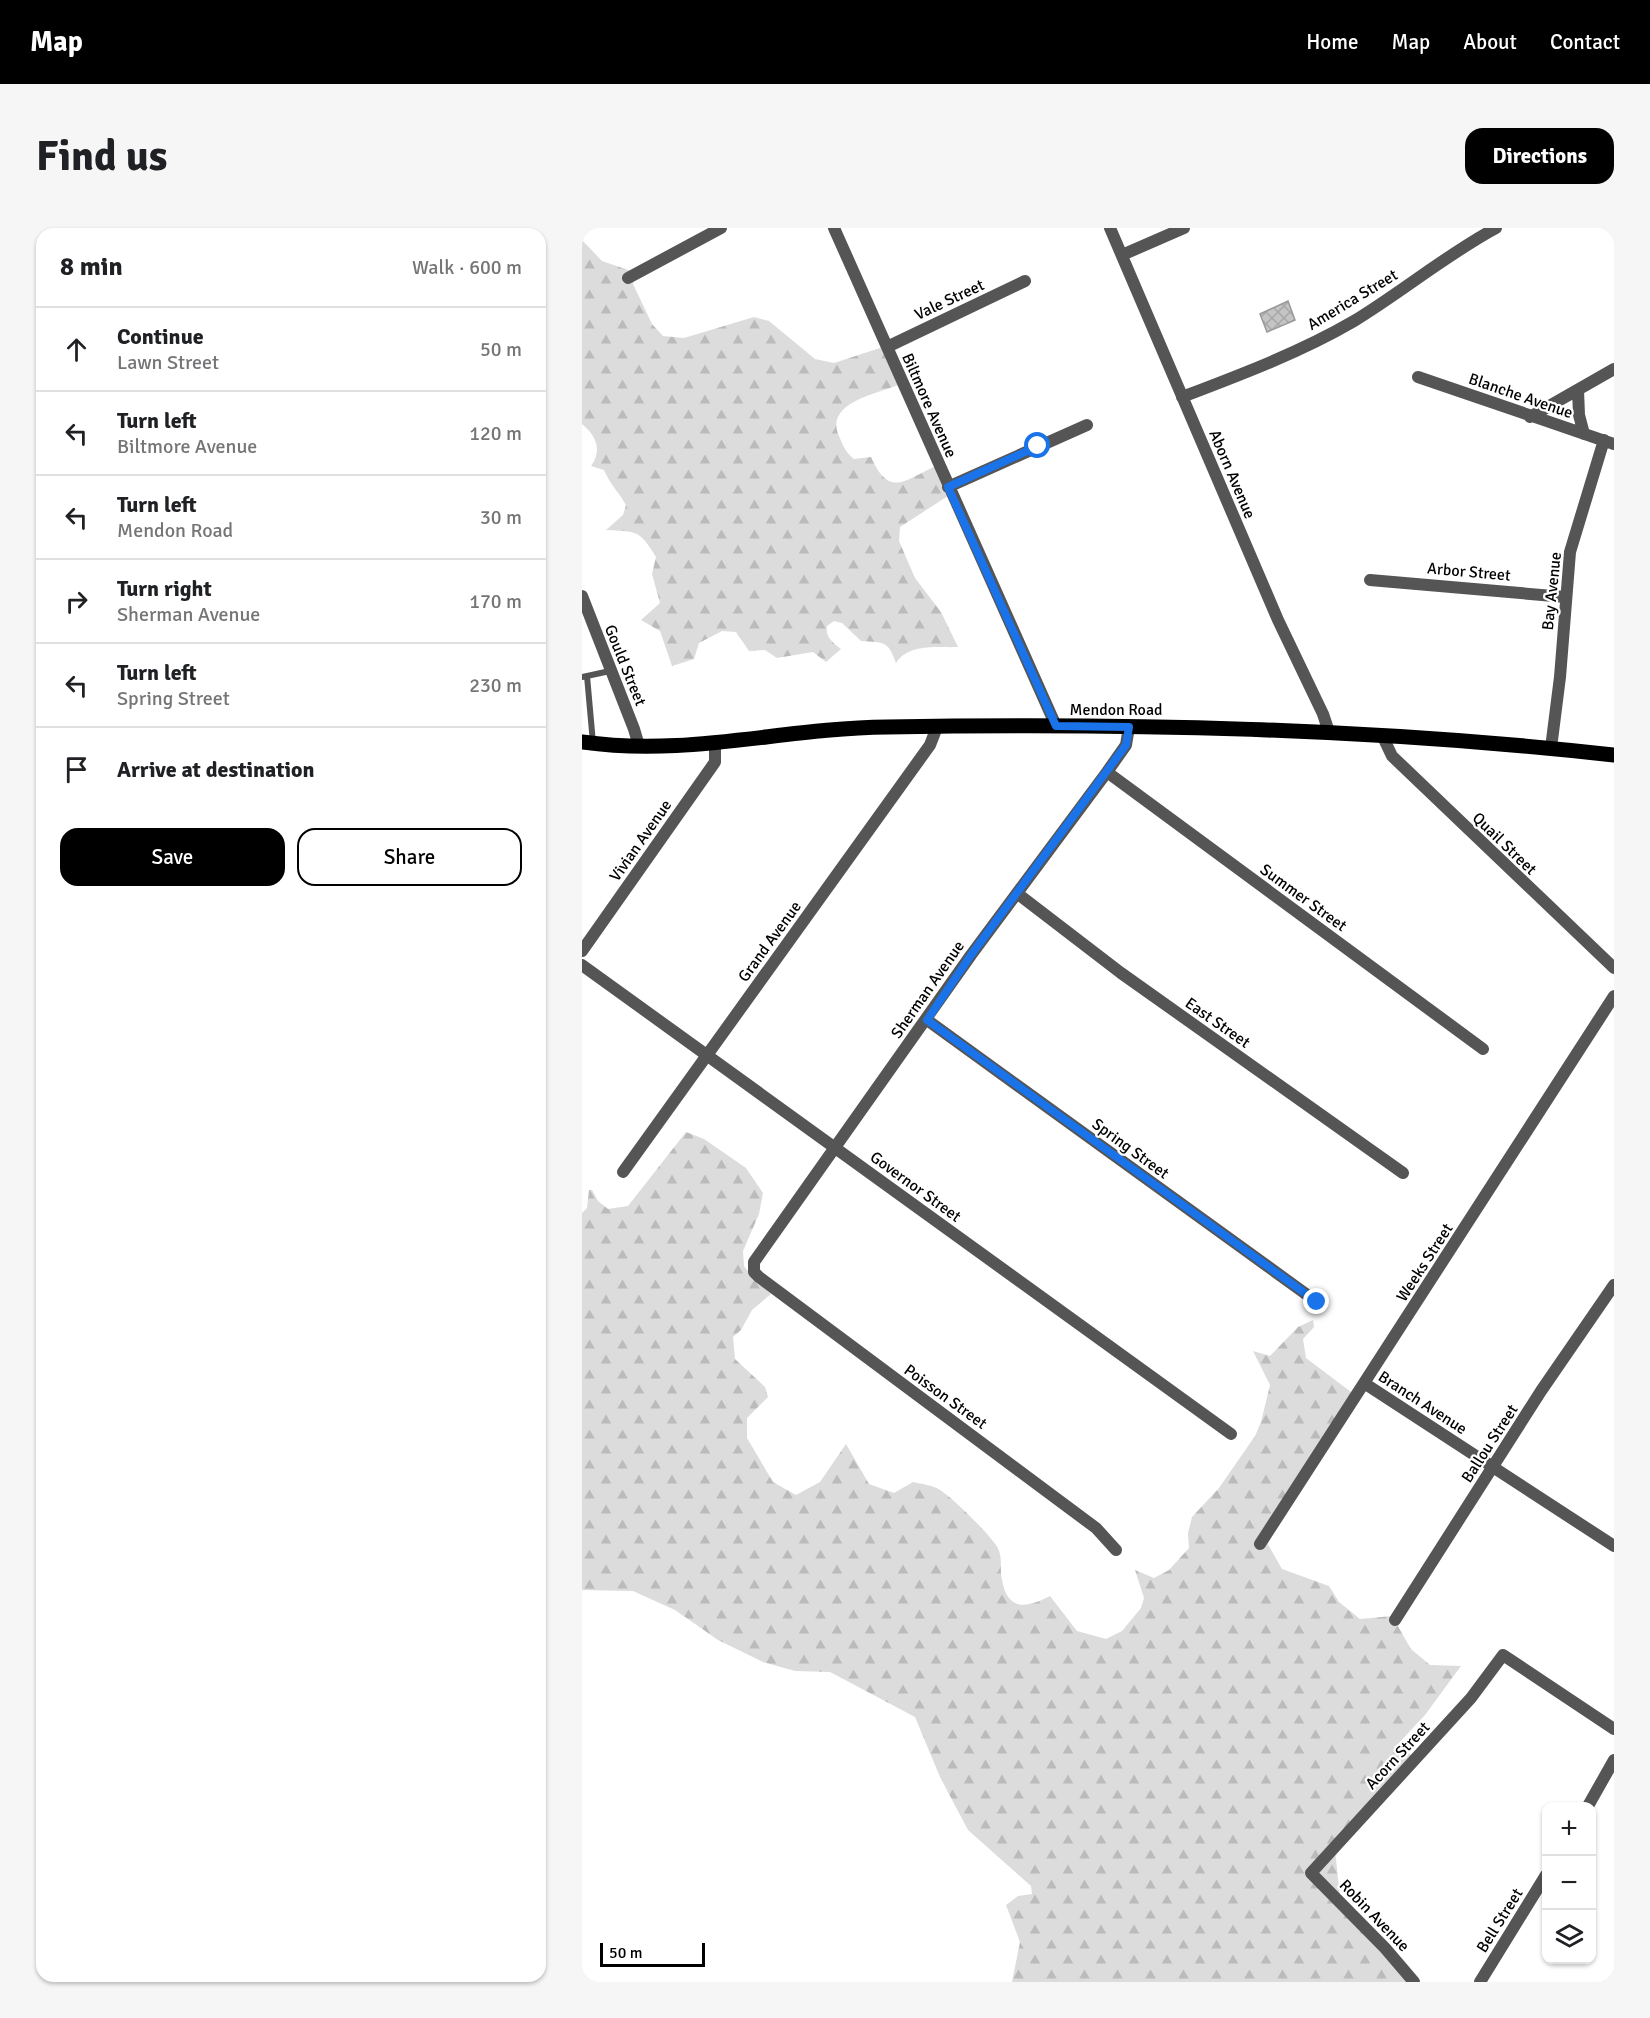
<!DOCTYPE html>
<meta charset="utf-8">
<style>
:root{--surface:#fff;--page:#f6f6f6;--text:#202124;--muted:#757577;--line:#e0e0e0;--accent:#000}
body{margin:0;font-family:Signika,sans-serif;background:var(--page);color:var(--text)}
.controls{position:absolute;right:18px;bottom:18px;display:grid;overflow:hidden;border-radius:12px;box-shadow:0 2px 4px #0004}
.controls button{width:54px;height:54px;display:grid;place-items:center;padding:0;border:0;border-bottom:2px solid var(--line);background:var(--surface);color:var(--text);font:30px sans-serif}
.scale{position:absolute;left:18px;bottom:15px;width:105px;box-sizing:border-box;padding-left:6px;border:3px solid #000;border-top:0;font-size:16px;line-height:21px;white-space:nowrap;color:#000;-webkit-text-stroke:4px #fff;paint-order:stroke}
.stop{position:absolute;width:18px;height:18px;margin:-14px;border:4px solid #1a73e8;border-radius:50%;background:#fff}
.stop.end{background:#1a73e8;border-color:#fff;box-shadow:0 2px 6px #0008}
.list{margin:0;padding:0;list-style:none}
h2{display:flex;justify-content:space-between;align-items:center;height:78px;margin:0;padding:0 24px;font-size:26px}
h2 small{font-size:20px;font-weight:400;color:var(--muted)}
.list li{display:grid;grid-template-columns:39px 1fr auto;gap:18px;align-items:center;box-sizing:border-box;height:84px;padding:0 24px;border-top:2px solid var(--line)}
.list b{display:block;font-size:22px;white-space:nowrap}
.list p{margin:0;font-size:20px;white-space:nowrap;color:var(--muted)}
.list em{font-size:20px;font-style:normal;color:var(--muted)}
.actions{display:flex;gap:12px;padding:18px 24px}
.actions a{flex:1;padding:14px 0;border:2px solid var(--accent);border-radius:18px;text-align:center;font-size:21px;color:var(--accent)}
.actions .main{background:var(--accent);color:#fff}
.icon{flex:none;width:33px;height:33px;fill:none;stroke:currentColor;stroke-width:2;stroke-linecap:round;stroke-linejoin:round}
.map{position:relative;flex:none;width:1032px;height:1754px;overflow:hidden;border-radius:18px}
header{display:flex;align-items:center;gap:36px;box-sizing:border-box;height:84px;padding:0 30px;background:var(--accent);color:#fff}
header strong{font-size:28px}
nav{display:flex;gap:33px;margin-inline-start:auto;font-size:21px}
.intro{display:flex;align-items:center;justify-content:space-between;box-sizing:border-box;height:144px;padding:0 36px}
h1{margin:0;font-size:42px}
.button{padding:15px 27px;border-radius:18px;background:var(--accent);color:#fff;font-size:21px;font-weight:700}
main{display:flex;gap:36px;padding:0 36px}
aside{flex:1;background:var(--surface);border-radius:18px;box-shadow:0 2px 4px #0004}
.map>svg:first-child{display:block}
</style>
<header>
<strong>Map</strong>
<nav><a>Home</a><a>Map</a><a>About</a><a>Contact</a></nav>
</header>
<div class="intro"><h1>Find us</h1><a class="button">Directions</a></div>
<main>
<aside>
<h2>8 min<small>Walk · 600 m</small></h2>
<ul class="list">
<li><svg class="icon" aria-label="ahead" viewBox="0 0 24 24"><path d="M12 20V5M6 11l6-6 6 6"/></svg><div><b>Continue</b><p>Lawn Street</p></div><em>50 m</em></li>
<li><svg class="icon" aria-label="left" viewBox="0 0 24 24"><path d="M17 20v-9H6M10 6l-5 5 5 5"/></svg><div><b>Turn left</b><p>Biltmore Avenue</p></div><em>120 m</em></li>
<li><svg class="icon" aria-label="left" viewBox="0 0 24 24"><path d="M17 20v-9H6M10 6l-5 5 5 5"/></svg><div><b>Turn left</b><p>Mendon Road</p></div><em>30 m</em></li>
<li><svg class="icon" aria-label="right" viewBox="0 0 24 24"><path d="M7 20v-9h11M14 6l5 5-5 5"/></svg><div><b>Turn right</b><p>Sherman Avenue</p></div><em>170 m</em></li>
<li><svg class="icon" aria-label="left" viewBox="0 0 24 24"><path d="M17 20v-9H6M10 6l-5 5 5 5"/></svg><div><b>Turn left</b><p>Spring Street</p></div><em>230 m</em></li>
<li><svg class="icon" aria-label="arrive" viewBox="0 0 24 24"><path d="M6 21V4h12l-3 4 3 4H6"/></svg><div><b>Arrive at destination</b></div></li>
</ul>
<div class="actions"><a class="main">Save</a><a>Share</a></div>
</aside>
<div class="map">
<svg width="1032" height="1754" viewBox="0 0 1032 1754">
<defs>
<pattern id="forest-firs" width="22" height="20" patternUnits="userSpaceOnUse" patternTransform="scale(1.5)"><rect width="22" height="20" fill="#dcdcdc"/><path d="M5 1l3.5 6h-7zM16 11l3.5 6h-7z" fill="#bbb"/></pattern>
<pattern id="building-cross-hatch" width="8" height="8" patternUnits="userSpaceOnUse" patternTransform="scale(1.5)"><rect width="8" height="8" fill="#c4c4c4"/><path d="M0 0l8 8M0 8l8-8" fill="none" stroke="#a7a7a7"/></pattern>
</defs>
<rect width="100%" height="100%" fill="#fff"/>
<path fill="url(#forest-firs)" d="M0 12 20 33 55 45 51 56 70 96 81 108 102 110 172 89 187 93 233 131 252 135 301 119 316 157C294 166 242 175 257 208 261 218 264 225 272 231L289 229C308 271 322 252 356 237L369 266 318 299 317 313 333 350 359 384 376 419C355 420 327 415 314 435 306 412 302 415 279 413L260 395 252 393 245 398C243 409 250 414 259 421L244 434 231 424 195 430 183 422 167 423 154 404 140 403 117 415 112 431 90 438 78 403 59 392 78 375 70 346 74 329C57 301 55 304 24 302L41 287 44 277C37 264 29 258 22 242L9 238C20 223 15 208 0 196Z
M104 904 122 911 164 940 181 965 177 986 161 1023 162 1038 171 1050 189 1066 170 1082 159 1102 151 1109 153 1131 183 1159 186 1169 165 1190V1210L191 1254 214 1267 238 1254 264 1216 287 1256 312 1265 331 1254C339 1256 351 1257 358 1262 372 1271 404 1303 414 1317 422 1329 417 1340 420 1352 426 1385 446 1379 468 1368L495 1403 524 1411 540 1403 559 1380 562 1370 553 1342 572 1350 587 1342 607 1320 606 1305 610 1289 637 1260 673 1208 679 1194 688 1157 671 1123 688 1128 716 1099 731 1092 732 1099 721 1111 724 1130 773 1167 680 1306 700 1341 747 1358 757 1374 778 1391 810 1388 829 1421 848 1437 879 1438 843 1487 816 1516 830 1528 753 1622 759 1678 830 1750 824 1754H430L438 1714 424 1677 436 1668 450 1666 449 1658 386 1602 358 1549 333 1489 248 1444 213 1443 181 1434 136 1412 93 1382 51 1363 0 1362V985L5 980 7 962H10L16 973 26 981 46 978Z"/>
<path fill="url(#building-cross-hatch)" stroke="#999" stroke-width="1.5" d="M706 73 713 92 685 104 678 86Z"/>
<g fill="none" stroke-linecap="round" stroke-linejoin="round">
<path stroke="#555" stroke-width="6" d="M5 448 11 515
M0 449 28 443"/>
<path stroke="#555" stroke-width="12" d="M252 0 474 498
M528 0 696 392 741 486 747 504
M540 27 602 0
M46 50 139 0
M305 119 443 53
M836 149 1032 216
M996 162 997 187 1002 206
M600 169C658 147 719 124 772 93 821 63 864 27 914 0
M948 189 1032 141
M366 259 505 197
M788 352 983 369
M0 368 52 501 57 518
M800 507 810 528 1032 740
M969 520 978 449 988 324 1022 212
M525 544 901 821
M436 666 539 745 821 945
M0 723 133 534V517
M0 737 649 1206
M345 792 735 1074
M41 944 348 517 355 499
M782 1155 1032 1318
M678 1316 1032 768
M534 1322 514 1300 177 1049 172 1044V1034L389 727 525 544 544 517 547 499
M813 1392 959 1163 1032 1057
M1006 1578 1032 1532
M832 1754 803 1720 729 1645 889 1470 921 1427 1032 1501
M898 1754 964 1647"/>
<path stroke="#000" stroke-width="15" d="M0 514C106 529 201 500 305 499 548 495 790 500 1032 527"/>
</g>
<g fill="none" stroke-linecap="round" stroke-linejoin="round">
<path stroke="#1a73e8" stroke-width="8" d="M456 218 366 259 474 498 547 499 544 517 389 727 345 792 735 1074"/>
</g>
<g text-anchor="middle" stroke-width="4.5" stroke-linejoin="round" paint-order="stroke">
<g font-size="16" fill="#000" stroke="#fff">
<text transform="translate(367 71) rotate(-25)" y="6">Vale Street</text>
<text transform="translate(770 71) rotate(-31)" y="6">America Street</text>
<text transform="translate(939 167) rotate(19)" y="6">Blanche Avenue</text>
<text transform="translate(348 177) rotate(66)" y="6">Biltmore Avenue</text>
<text transform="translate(651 246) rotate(67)" y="6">Aborn Avenue</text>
<text transform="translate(887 343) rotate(5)" y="6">Arbor Street</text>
<text transform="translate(969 363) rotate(-84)" y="6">Bay Avenue</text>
<text transform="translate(44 437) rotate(68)" y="6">Gould Street</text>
<text x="534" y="487">Mendon Road</text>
<text transform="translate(58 612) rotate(-55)" y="6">Vivian Avenue</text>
<text transform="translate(923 615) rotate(44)" y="6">Quail Street</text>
<text transform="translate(722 669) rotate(36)" y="6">Summer Street</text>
<text transform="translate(187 713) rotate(-54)" y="6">Grand Avenue</text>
<text transform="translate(345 761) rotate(-55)" y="6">Sherman Avenue</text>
<text transform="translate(636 794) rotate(35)" y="6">East Street</text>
<text transform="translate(549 920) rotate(36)" y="6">Spring Street</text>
<text transform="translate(334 958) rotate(36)" y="6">Governor Street</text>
<text transform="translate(842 1034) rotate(-57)" y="6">Weeks Street</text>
<text transform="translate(364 1168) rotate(36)" y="6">Poisson Street</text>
<text transform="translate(841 1174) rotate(33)" y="6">Branch Avenue</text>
<text transform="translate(907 1215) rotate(-57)" y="6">Ballou Street</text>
<text transform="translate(815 1527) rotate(-47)" y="6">Acorn Street</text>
<text transform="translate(793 1687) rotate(46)" y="6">Robin Avenue</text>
<text transform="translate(917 1692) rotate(-58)" y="6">Bell Street</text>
</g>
</g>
</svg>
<div class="controls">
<button>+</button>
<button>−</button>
<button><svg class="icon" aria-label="layers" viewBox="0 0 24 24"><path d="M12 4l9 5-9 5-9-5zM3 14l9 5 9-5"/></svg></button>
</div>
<div class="scale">50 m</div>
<div class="stop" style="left:456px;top:218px"></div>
<div class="stop end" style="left:735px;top:1074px"></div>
</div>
</main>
